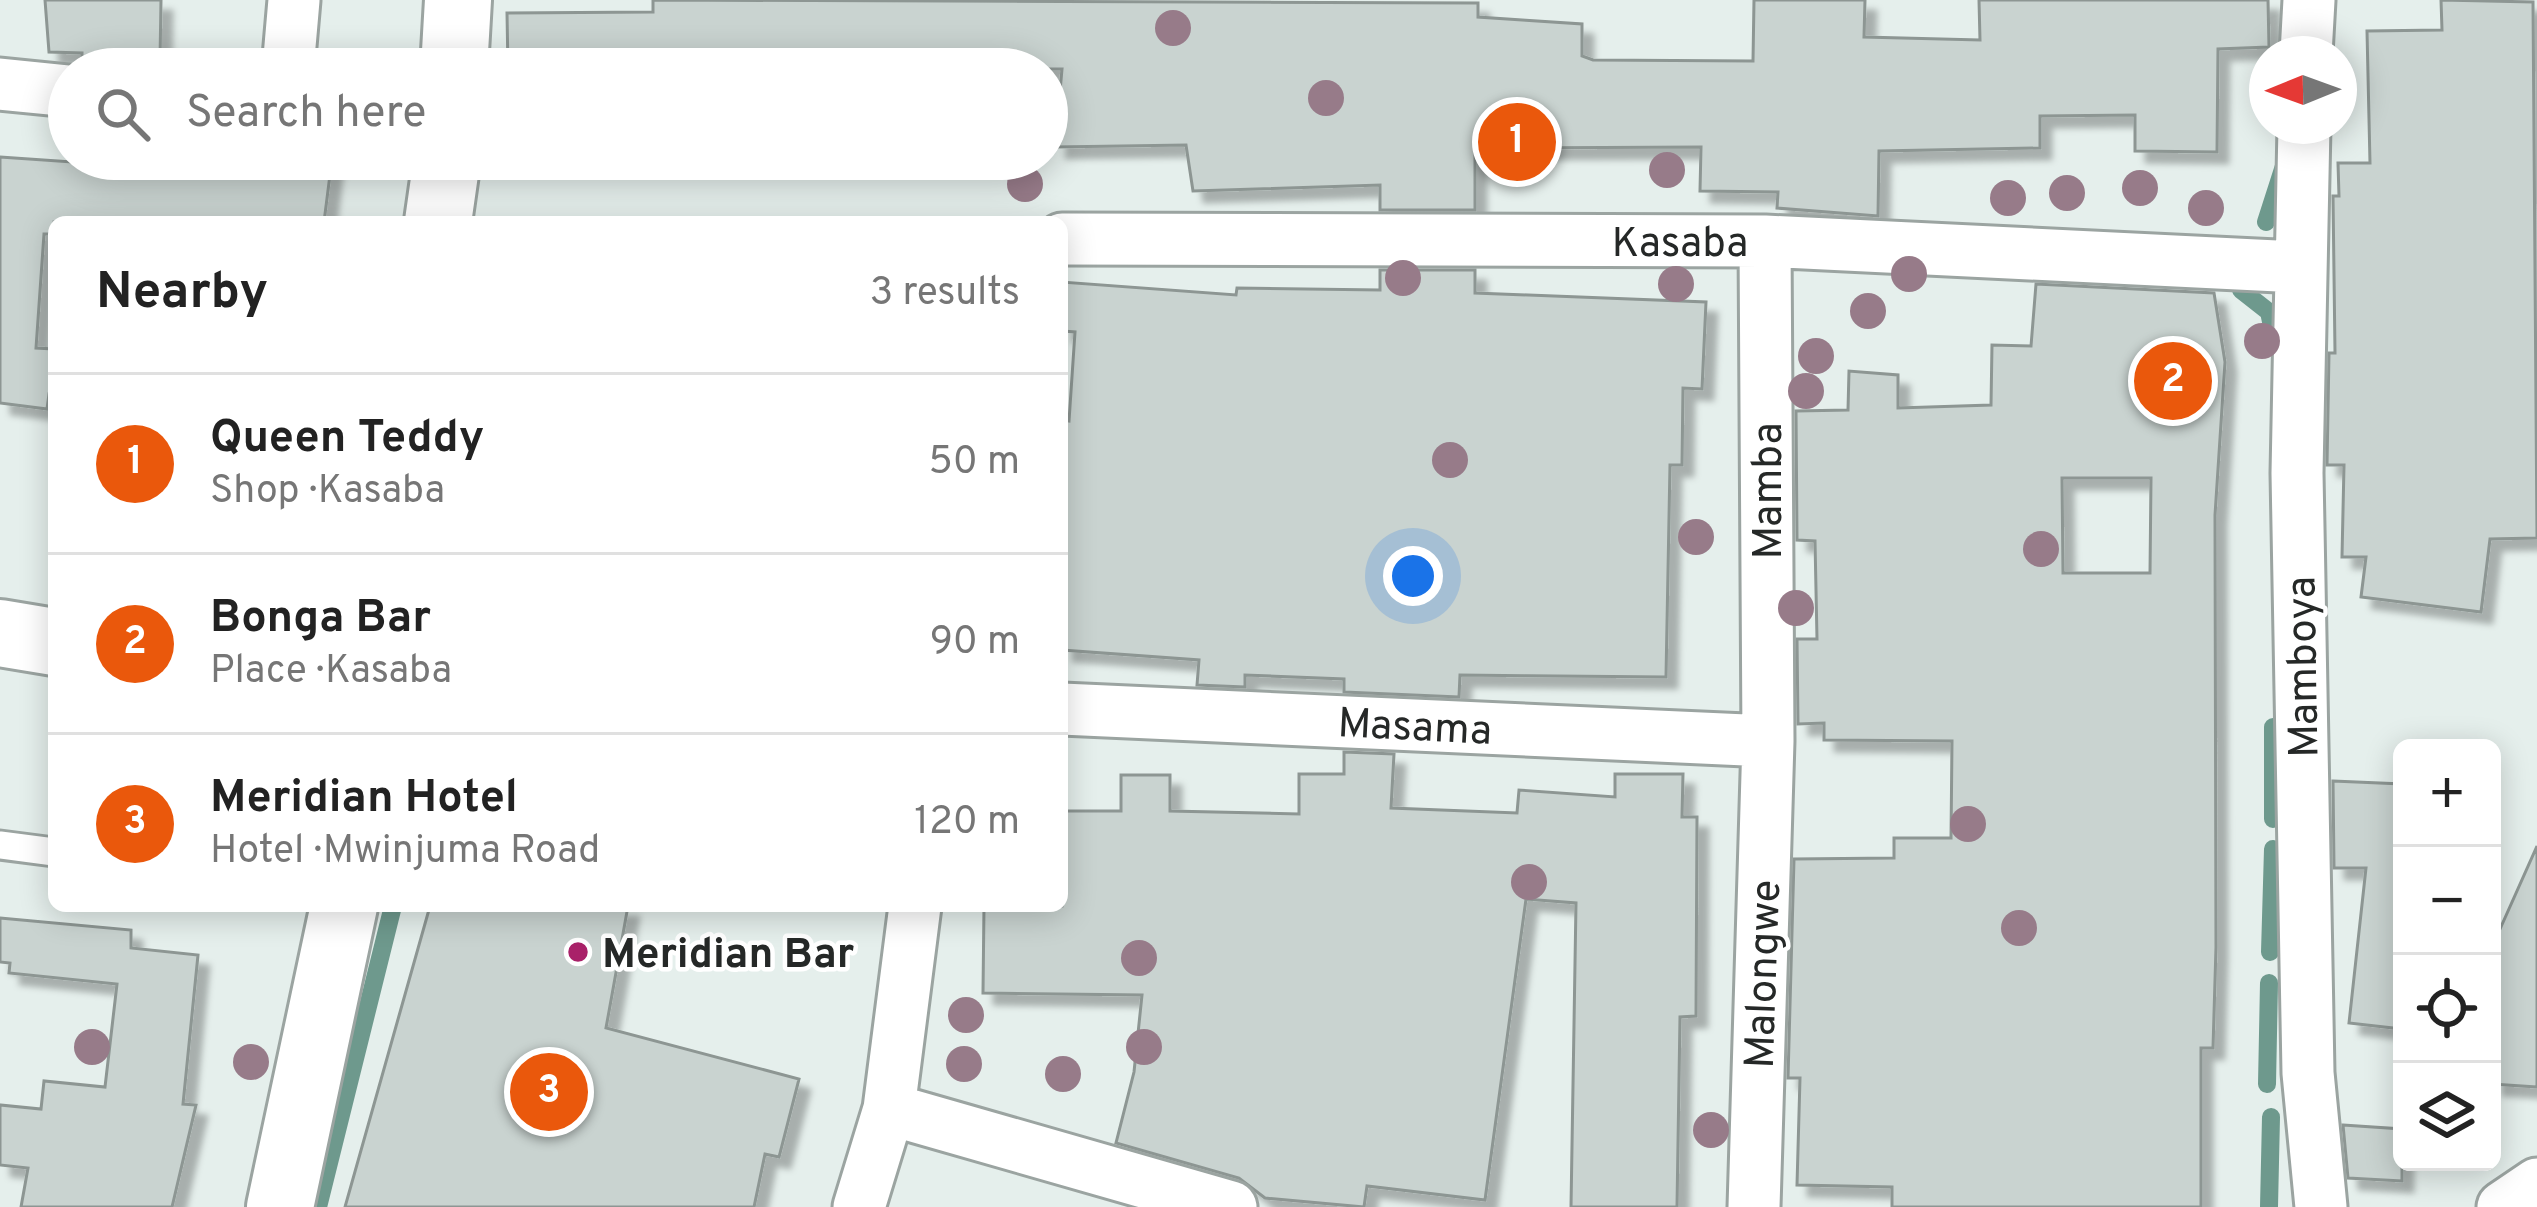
<!DOCTYPE html>
<meta charset="utf-8">
<style>
:root{--surface:#fff;--page:#f2f2f2;--text:#222;--muted:#767676;--line:#e0e0e0;--accent:#ea580c}
body{margin:0;font-family:Overpass,sans-serif;background:var(--page);color:var(--text)}
.controls{position:absolute;right:36px;bottom:36px;display:grid;overflow:hidden;border-radius:18px;box-shadow:0 6px 30px #0003}
.controls button{width:108px;height:108px;display:grid;place-items:center;padding:0;border:0;border-bottom:3px solid var(--line);background:var(--surface);color:var(--text);font:60px sans-serif}
.compass{position:absolute;left:2249px;top:36px;width:108px;height:108px;border-radius:50%;background:var(--surface);box-shadow:0 6px 30px #0003;rotate:269deg}
.you{position:absolute;left:1413px;top:576px;width:42px;height:42px;margin:-30px;border:9px solid #fff;border-radius:50%;background:#1a73e8;box-shadow:0 0 0 18px #1a73e833}
.badge{display:grid;place-items:center;width:78px;height:78px;border-radius:50%;background:var(--accent);color:#fff;font-size:39px;font-weight:700}
.pin{position:absolute;translate:-50% -50%;border:6px solid #fff;box-shadow:0 3px 12px #0006}
.list{margin:0;padding:0;list-style:none}
h2{display:flex;justify-content:space-between;align-items:center;height:156px;margin:0;padding:0 48px;font-size:51px}
h2 small{font-size:39px;font-weight:400;color:var(--muted)}
.list li{display:grid;grid-template-columns:78px 1fr auto;gap:36px;align-items:center;box-sizing:border-box;height:180px;padding:0 48px;border-top:3px solid var(--line)}
.list b{display:block;font-size:45px;white-space:nowrap}
.list p{margin:0;font-size:39px;white-space:nowrap;color:var(--muted)}
.list em{font-size:39px;font-style:normal;color:var(--muted)}
.icon{flex:none;width:66px;height:66px;fill:none;stroke:currentColor;stroke-width:2;stroke-linecap:round;stroke-linejoin:round}
.map{position:relative;flex:none;width:2537px;height:1207px;overflow:hidden}
.search{position:absolute;background:var(--surface);box-shadow:0 6px 30px #0003;left:48px;top:48px;width:1020px;height:132px;display:flex;align-items:center;gap:30px;box-sizing:border-box;padding:0 42px;border-radius:66px;color:var(--muted);font-size:45px}
.panel{position:absolute;background:var(--surface);box-shadow:0 6px 30px #0003;left:48px;top:216px;width:1020px;height:696px;border-radius:18px}
.map>svg:first-child{display:block}
</style>
<div class="map">
<svg width="2537" height="1207" viewBox="0 0 2537 1207">
<defs>
<filter id="shadow"><feDropShadow dx="11" dy="11" stdDeviation="3" flood-color="#0004"/></filter>
</defs>
<rect width="100%" height="100%" fill="#e5efec"/>
<g fill="none" stroke-linecap="round" stroke-linejoin="round">
<path stroke="#6e998d" stroke-width="18" d="M2266 222 2284 166
M2241 290 2269 312 2275 341
M2273 819V727
M2270 952 2273 849
M2267 1084 2269 983
M318 1207 393 906
M2269 1207 2271 1117"/>
</g>
<path fill="#c9d3d0" stroke="#8d9693" stroke-width="3" fill-rule="evenodd" filter="url(#shadow)" d="M45 0H161L160 60H82V53L49 52Z
M653 0 1478 3V17L1582 24V56L1593 60 1753 61 1754 0H1865L1864 37 1980 40 1979 0H2268L2269 47 2218 49 2217 152 2135 151V115L2040 116V148L1879 151 1878 216 1777 208 1778 192 1700 191 1701 147 1475 148V210H1380V185L1193 191 1186 145 1055 147 1062 69H508L507 13 653 12Z
M2441 0 2533 2 2537 538 2490 539 2481 612 2361 597 2366 557H2342L2344 465H2327L2329 353H2335L2333 196H2339L2338 163H2370L2367 31 2442 30Z
M0 157 159 168 161 159H332L324 222H54V234H44L36 348 54 349V395L49 394 47 409 0 403Z
M1380 270H1475V293L1706 302 1702 389 1683 388 1682 465H1670L1666 677 1460 675 1459 697 1344 692V679L1245 675V687L1197 685 1199 660 1062 650V420L1069 421 1075 332 1062 331V282L1236 295 1237 288 1380 290Z
M2036 284 2214 293 2225 362 2215 515 2216 947 2213 1048H2201V1207H1892V1187L1797 1185 1800 1078H1788L1794 859 1894 858V838H1951L1952 741 1824 740V723L1798 724 1797 639H1817L1815 541 1797 540 1796 411 1848 410 1849 371 1898 375V408L1991 405 1992 345 2031 346ZM2062 478H2151L2150 573H2063Z
M1344 752 1394 754 1391 808 1517 813 1519 790 1615 797V774H1683L1682 817H1697L1696 1016 1680 1017 1677 1207H1571L1576 903 1526 899 1485 1200 1367 1186 1364 1207 1265 1198 1239 1178 1116 1143 1134 1072 1142 995 983 993 984 906H1062V811H1121V775H1170V811L1299 814V774H1344Z
M2333 781 2402 784V1029L2349 1023 2366 868H2334Z
M2537 846V1087L2492 1084V947Z
M430 906H628L606 1028 799 1079 779 1157 765 1154 754 1207H345Z
M0 918 131 930V948L198 955 183 1104 196 1105 172 1207H21L28 1168 0 1165V1105L41 1109 44 1081 105 1087 117 984 9 973 10 963 0 962Z
M2343 1125 2402 1129V1181L2348 1178Z"/>
<g fill="none" stroke-linecap="round" stroke-linejoin="round">
<g stroke="#9ba4a1" stroke-width="33">
<path id="lane" d="M0 845 54 852"/>
</g>
<g stroke="#9ba4a1" stroke-width="57">
<path id="street" d="M2306 54 2309 0
M288 69 294 0
M0 84 69 91
M2304 126 2297 473 2308 1073 2321 1207
M1062 239 1765 241 2298 267
M1062 709 1768 741
M889 1109 1231 1207
M859 1207 889 1109 915 906
M1754 1207 1768 741 1765 241
M2503 1207 2537 1184"/>
</g>
<g stroke="#9ba4a1" stroke-width="72">
<path id="secondary" d="M454 69 458 0
M438 222 447 159
M0 633 54 642
M280 1207 344 906"/>
</g>
<use href="#lane" stroke="#fff" stroke-width="27"/>
<use href="#street" stroke="#fff" stroke-width="51"/>
<use href="#secondary" stroke="#fff" stroke-width="66"/>
</g>
<g fill="#977b89">
<circle cx="1173" cy="28" r="18"/>
<circle cx="1326" cy="98" r="18"/>
<circle cx="1667" cy="170" r="18"/>
<circle cx="1025" cy="184" r="18"/>
<circle cx="2140" cy="188" r="18"/>
<circle cx="2067" cy="193" r="18"/>
<circle cx="2008" cy="198" r="18"/>
<circle cx="2206" cy="208" r="18"/>
<circle cx="1909" cy="274" r="18"/>
<circle cx="1403" cy="278" r="18"/>
<circle cx="1676" cy="284" r="18"/>
<circle cx="1868" cy="311" r="18"/>
<circle cx="2262" cy="341" r="18"/>
<circle cx="1816" cy="356" r="18"/>
<circle cx="1806" cy="391" r="18"/>
<circle cx="1450" cy="460" r="18"/>
<circle cx="1696" cy="537" r="18"/>
<circle cx="2041" cy="549" r="18"/>
<circle cx="1796" cy="608" r="18"/>
<circle cx="1968" cy="824" r="18"/>
<circle cx="1529" cy="882" r="18"/>
<circle cx="2019" cy="928" r="18"/>
<circle cx="1139" cy="958" r="18"/>
<circle cx="966" cy="1015" r="18"/>
<circle cx="92" cy="1047" r="18"/>
<circle cx="1144" cy="1047" r="18"/>
<circle cx="251" cy="1062" r="18"/>
<circle cx="964" cy="1064" r="18"/>
<circle cx="1063" cy="1074" r="18"/>
<circle cx="1711" cy="1130" r="18"/>
</g>
<circle fill="#a92169" stroke="#fff" stroke-width="4.5" cx="578" cy="952" r="12"/>
<g text-anchor="middle" stroke-width="9" stroke-linejoin="round" paint-order="stroke">
<g font-size="42" fill="#252827" stroke="#fff">
<text x="1680" y="256">Kasaba</text>
<text transform="translate(1766 491) rotate(-90)" y="15">Mamba</text>
<text transform="translate(2301 667) rotate(-91)" y="15">Mamboya</text>
<text transform="translate(1415 725) rotate(3)" y="15">Masama</text>
<text transform="translate(1761 974) rotate(-88)" y="15">Malongwe</text>
</g>
<g font-size="42" font-weight="bold" fill="#252827" stroke="#fff" text-anchor="start">
<text x="602" y="967">Meridian Bar</text>
</g>
</g>
</svg>
<div class="controls">
<button>+</button>
<button>−</button>
<button><svg class="icon" aria-label="locate" viewBox="0 0 24 24"><circle cx="12" cy="12" r="6"/><path d="M12 2v4M12 18v4M2 12h4M18 12h4"/></svg></button>
<button><svg class="icon" aria-label="layers" viewBox="0 0 24 24"><path d="M12 4l9 5-9 5-9-5zM3 14l9 5 9-5"/></svg></button>
</div>
<svg class="compass" viewBox="-18 -18 36 36"><path d="M0-13l5 13h-10z" fill="#e53935"/><path d="M0 13l5-13h-10z" fill="#767676"/></svg>
<div class="you"></div>
<div class="pin badge" style="left:1517px;top:142px">1</div>
<div class="pin badge" style="left:2173px;top:381px">2</div>
<div class="pin badge" style="left:549px;top:1092px">3</div>
<div class="search"><svg class="icon" aria-label="search" viewBox="0 0 24 24"><circle cx="10" cy="10" r="6"/><path d="M15 15l6 6"/></svg>Search here</div>
<section class="panel">
<h2>Nearby<small>3 results</small></h2>
<ul class="list">
<li><span class="badge">1</span><div><b>Queen Teddy</b><p>Shop · Kasaba</p></div><em>50 m</em></li>
<li><span class="badge">2</span><div><b>Bonga Bar</b><p>Place · Kasaba</p></div><em>90 m</em></li>
<li><span class="badge">3</span><div><b>Meridian Hotel</b><p>Hotel · Mwinjuma Road</p></div><em>120 m</em></li>
</ul>
</section>
</div>
